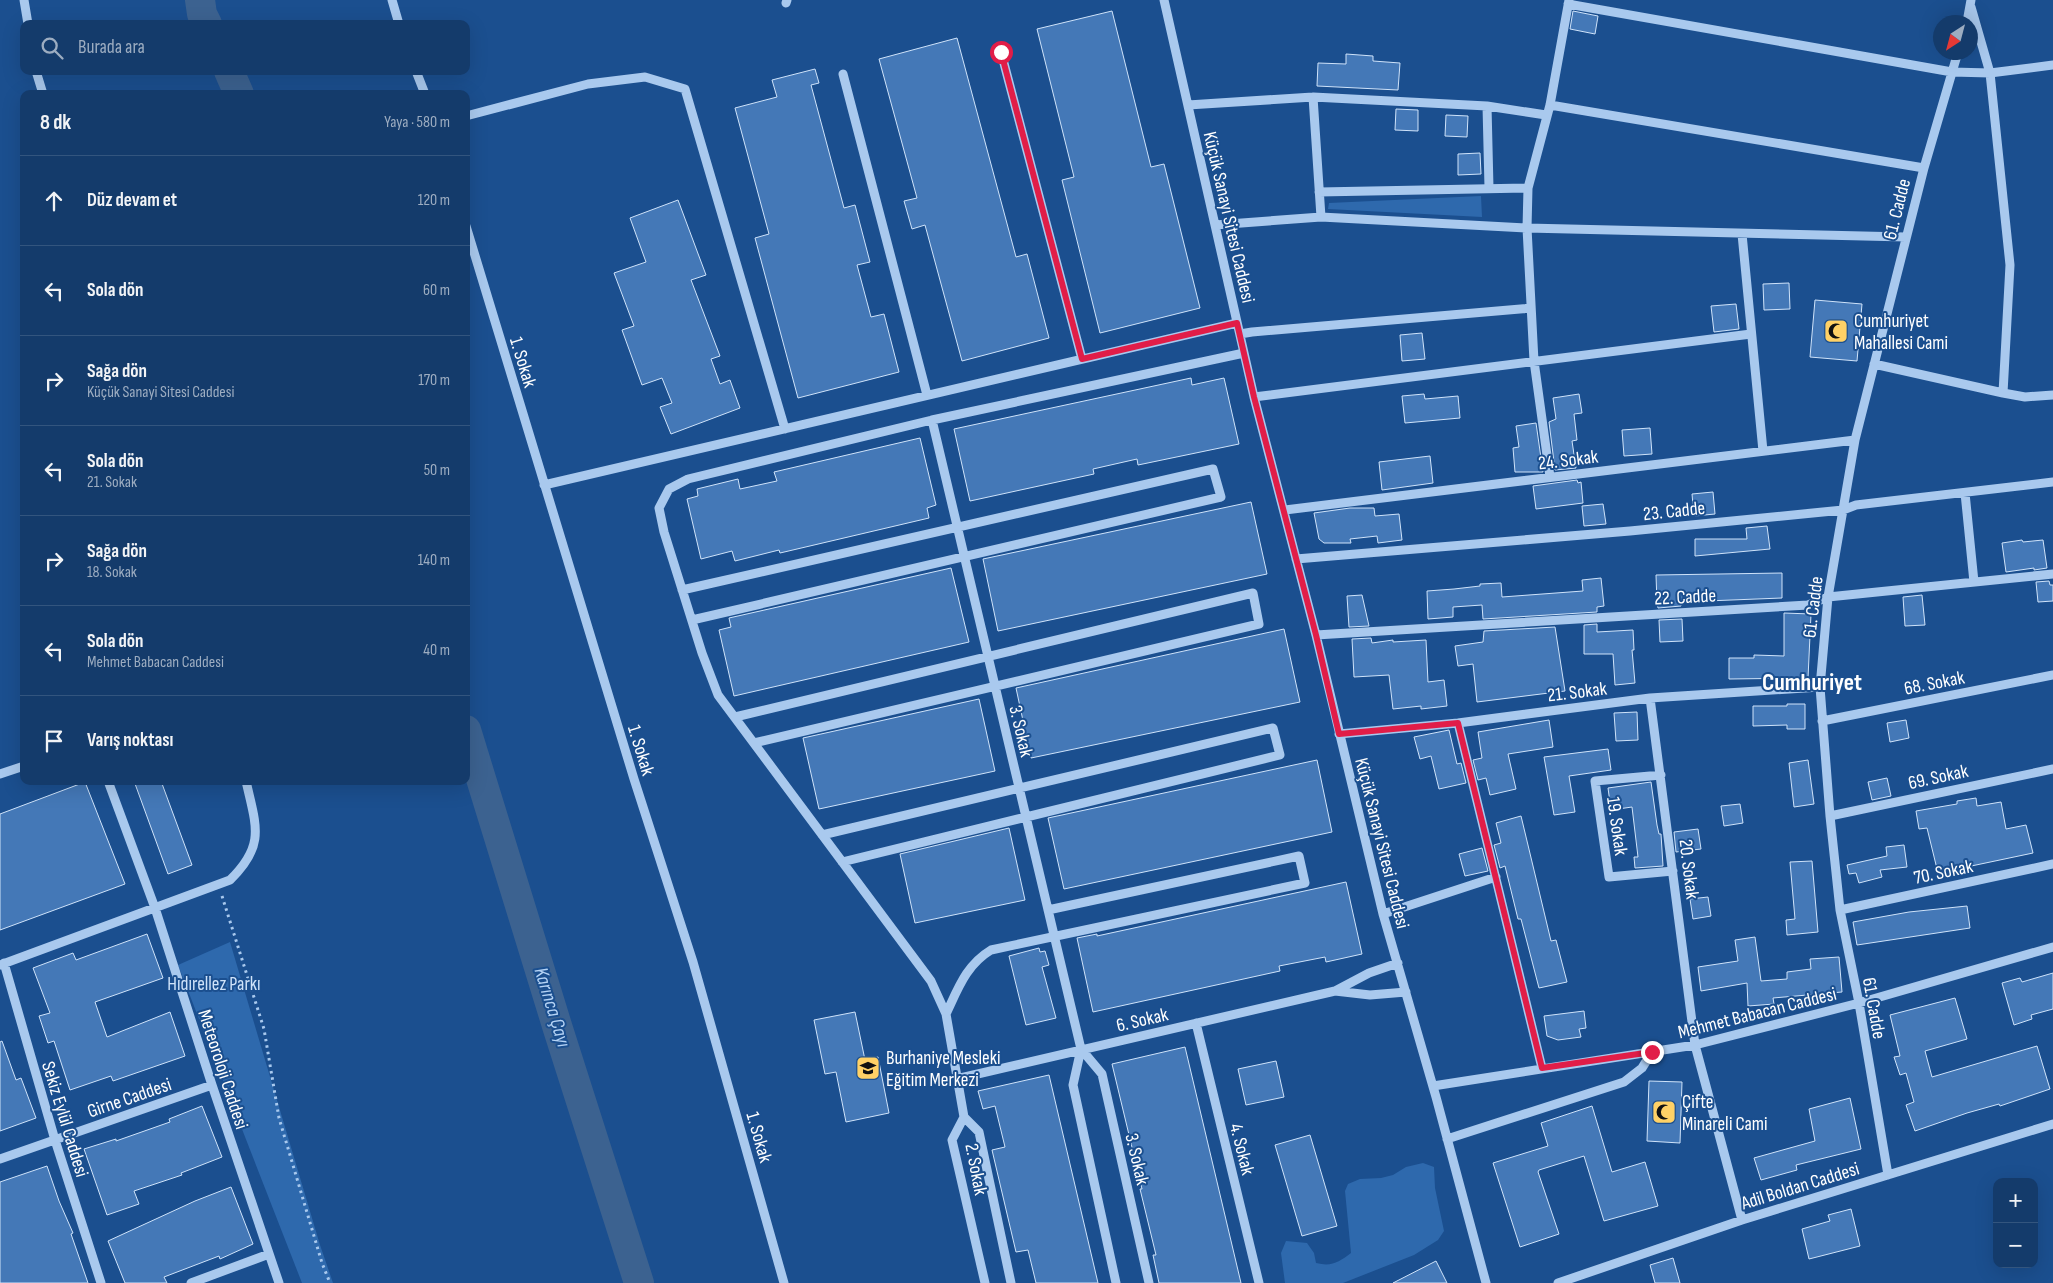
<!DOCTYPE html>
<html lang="tr">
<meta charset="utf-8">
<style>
:root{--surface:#143b6b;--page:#214673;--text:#f1f3f6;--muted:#9dadc1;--line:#33557e}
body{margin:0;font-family:"Sofia Sans Condensed",sans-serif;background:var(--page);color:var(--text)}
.controls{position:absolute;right:15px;bottom:15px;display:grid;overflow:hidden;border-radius:10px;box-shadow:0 5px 20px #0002}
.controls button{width:45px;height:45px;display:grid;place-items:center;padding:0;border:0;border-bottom:1px solid var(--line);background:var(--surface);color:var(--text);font:25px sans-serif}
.compass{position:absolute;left:1933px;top:15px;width:45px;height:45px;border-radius:50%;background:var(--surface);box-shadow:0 5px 20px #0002;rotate:216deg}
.stop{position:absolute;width:15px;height:15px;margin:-11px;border:4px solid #e11d48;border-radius:50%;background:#fff}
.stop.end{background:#e11d48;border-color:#fff;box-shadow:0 1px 5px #0008}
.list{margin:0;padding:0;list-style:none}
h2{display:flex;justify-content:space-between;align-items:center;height:65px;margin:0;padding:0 20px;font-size:21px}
h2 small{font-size:16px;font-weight:400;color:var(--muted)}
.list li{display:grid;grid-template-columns:32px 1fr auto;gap:15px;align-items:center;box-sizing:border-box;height:90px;padding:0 20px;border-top:1px solid var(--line)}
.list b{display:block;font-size:19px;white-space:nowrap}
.list p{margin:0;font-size:16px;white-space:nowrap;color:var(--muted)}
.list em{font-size:16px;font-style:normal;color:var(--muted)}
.icon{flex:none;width:28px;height:28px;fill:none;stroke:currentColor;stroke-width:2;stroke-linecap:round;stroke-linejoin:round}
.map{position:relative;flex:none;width:2053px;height:1283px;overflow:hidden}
.search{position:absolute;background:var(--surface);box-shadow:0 5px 20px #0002;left:20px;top:20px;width:450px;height:55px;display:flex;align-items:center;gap:12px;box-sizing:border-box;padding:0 18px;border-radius:10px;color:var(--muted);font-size:19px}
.panel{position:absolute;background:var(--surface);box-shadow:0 5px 20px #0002;left:20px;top:90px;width:450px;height:695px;border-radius:10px}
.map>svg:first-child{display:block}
</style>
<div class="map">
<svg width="2053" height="1283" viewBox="0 0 2053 1283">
<rect width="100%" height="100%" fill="#1b4f8f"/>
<path fill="#2e69ad" d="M1481 196 1482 217 1328 209 1329 203Z
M230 942 320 1245 333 1283H302L178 965Z
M1423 1163 1434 1167 1435 1188 1444 1231 1438 1240 1414 1255 1343 1283H1285L1281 1253 1286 1241 1307 1243 1314 1253 1316 1263C1332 1267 1339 1262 1351 1253L1345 1191 1348 1184 1360 1179 1381 1178 1393 1175 1406 1167Z"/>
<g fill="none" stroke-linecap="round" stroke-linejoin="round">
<path stroke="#3c6290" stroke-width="30" d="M200 0 202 14 207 24
M229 71 239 94
M466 730 558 1029 639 1283"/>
</g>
<path fill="#4478b7" stroke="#cfe3fa" d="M1112 11 1151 167 1164 164 1200 308 1100 333 1062 180 1074 177 1037 29Z
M1573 11 1598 16 1595 34 1570 29Z
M957 38 1016 257 1027 254 1049 338 962 361 925 225 912 229 904 201 917 198 879 59Z
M1346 54 1373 56V61L1400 63 1398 90 1317 86 1318 63 1346 64Z
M815 69 819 83 811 85 844 208 855 205 870 262 857 265 871 317 884 314 899 372 798 398 755 238 769 234 735 108 777 97 772 80Z
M1396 109 1418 110V131L1395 130Z
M1446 115 1468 116 1467 137 1445 136Z
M1480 153 1481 174 1458 175V154Z
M678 200 706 275 691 280 720 356 711 359 720 384 730 380 740 408 671 434 660 407 672 403 662 378 642 385 622 330 634 326 614 273 646 262 630 218Z
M1789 283 1790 309 1764 310 1763 284Z
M1815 300 1862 304 1857 361 1810 357Z
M1736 304 1739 329 1714 332 1711 306Z
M1422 333 1425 359 1402 361 1400 335Z
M1191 378 1192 385 1224 378 1239 444 1138 465 1137 459 1093 469 1094 474 970 501 954 429Z
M1424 394 1425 399 1458 396 1460 418 1405 423 1402 396Z
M1579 394 1582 413 1574 414 1577 440 1572 441 1576 468 1555 470 1549 422 1556 419 1553 398Z
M1536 423 1543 472H1515L1513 448 1519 447 1516 426Z
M1650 428 1652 454 1624 456 1622 430Z
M920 438 936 505 927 508 929 518 780 553 779 550 735 561 732 551 701 559 687 499 698 496 697 489 738 479 740 489 777 481 774 472Z
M1430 456 1433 483 1382 490 1379 462Z
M1577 480 1578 483 1581 482 1583 503 1536 509 1533 486Z
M1713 492 1715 514 1694 516 1692 494Z
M1251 502 1267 574 998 631 983 559Z
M1603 504 1606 524 1584 526 1582 506Z
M1350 508H1374L1375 516 1399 514 1402 540 1378 543 1377 536 1350 539 1351 543H1324L1319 539 1314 513Z
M1767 526 1770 549 1695 556V539H1747L1746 528Z
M2022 540 2023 542 2043 540 2047 568 2034 570V568L2006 572 2002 543Z
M951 568 969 642 734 696 719 630 731 627 729 618Z
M1782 573V598L1681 602V606L1658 608 1657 603 1656 575Z
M1601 578 1604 606 1597 607V612L1483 619 1482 605 1453 607V617L1428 619 1427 591 1454 589 1480 586V584L1501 583 1502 597 1583 591 1582 580Z
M2049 581 2050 585H2053V601L2038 602 2036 582Z
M1362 595 1369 626 1349 627 1347 596Z
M1922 595 1925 625 1905 626 1903 597Z
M1784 613 1811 614 1808 678 1729 679V658H1754V655L1784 656Z
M1682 619 1683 641 1660 642 1659 620Z
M1597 624V632L1633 630 1634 650H1632L1635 683 1615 685 1613 654H1584V625Z
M1555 627 1565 691 1477 702 1473 664 1458 666 1455 646 1483 642 1484 631Z
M1284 629 1300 702 1031 758 1016 688Z
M1371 638 1372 643 1393 640V642L1426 640 1428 682 1444 680 1447 706 1421 709V706L1393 709 1389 675 1354 677 1352 639Z
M979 699 995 771 819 809 803 738Z
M1787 704H1805V729H1787V725L1753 726V706H1787Z
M1637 712 1638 740 1616 741 1614 713Z
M1549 720 1553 747 1508 754 1516 789 1490 795 1486 778 1478 780 1473 760 1482 758 1478 732Z
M1906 720 1909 738 1890 742 1887 723Z
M1449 730 1457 764 1461 763 1466 783 1439 789 1431 756 1420 759 1414 737Z
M1608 749 1611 770 1569 776 1575 812 1554 815 1544 757Z
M1317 760 1332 832 1064 889 1048 818Z
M1808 760 1814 804 1794 807 1789 763Z
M1887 778 1891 796 1872 800 1868 782Z
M134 781H161L192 865 168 874Z
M85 782 125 884 0 930V814Z
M1651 782 1657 825 1659 834H1661L1663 866 1635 868 1634 857H1638L1632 807 1611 810 1608 788Z
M1976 798 1977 806 2001 802 2006 829 2026 825 2033 853 1938 873 1927 828 1919 829 1916 811 1957 804V801Z
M1740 804 1743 823 1724 826 1721 806Z
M1521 816 1551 941 1556 940 1567 982 1539 988 1521 919H1518L1505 866 1500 868 1494 845 1501 843 1496 823Z
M1009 828 1025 900 915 923 900 854Z
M1698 829 1701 849 1676 852 1674 832Z
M1904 845 1907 867 1880 870 1882 877 1859 883 1856 873 1849 874 1847 865 1887 856 1886 847Z
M1482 848 1488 871 1465 876 1459 854Z
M1812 861 1818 932 1787 935 1786 920 1795 919 1790 862Z
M1346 882 1362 954 1326 962 1325 957 1279 966 1280 971 1093 1012 1077 938 1097 934V936Z
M1708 897 1711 916 1693 919 1690 899Z
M1967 906 1970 928 1857 945 1853 922 1909 912Z
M147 934 163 978 95 1002 107 1037 170 1012 185 1056 113 1081 111 1076 70 1090 54 1041 48 1043 39 1016 50 1013 33 968 73 953 76 960Z
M1755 937 1761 981 1787 979V972L1811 969 1810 959 1839 957 1842 992 1773 998 1774 1004 1748 1006 1747 983 1701 991 1698 967 1738 961 1735 940Z
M1039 948 1040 952 1045 951 1049 965 1042 967 1056 1018 1026 1025 1009 956Z
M2053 973V1009L2031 1015 2032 1019 2014 1025 2002 983 2020 978 2022 982Z
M1955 998 1967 1039 1925 1051 1932 1077 2037 1046 2050 1089 2000 1106 1999 1104 1967 1113 1915 1131 1906 1105 1914 1102 1906 1073 1900 1075 1894 1057 1900 1056 1890 1015Z
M1584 1011 1586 1028 1579 1029 1581 1037 1558 1040 1547 1036 1544 1016Z
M855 1012 865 1060 878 1057 889 1113 846 1122 836 1072 825 1074 814 1020Z
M2 1041 16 1080 21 1078 36 1118 0 1131V1042Z
M1185 1047 1241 1283H1159L1153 1255H1156L1140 1189H1142L1112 1064Z
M1276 1061 1284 1097 1246 1105 1238 1069Z
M1049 1075 1098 1283H1036L1028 1250 1016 1252 992 1150 1005 1147 995 1106 983 1109 978 1091Z
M1649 1081 1682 1082 1680 1143 1647 1141Z
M1850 1098 1861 1149 1796 1165 1797 1170 1761 1180 1754 1158 1815 1141 1809 1109Z
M202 1106 222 1157 181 1173 182 1175 134 1191 139 1204 107 1215 84 1149 116 1139V1141L170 1122 169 1119Z
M1592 1106 1612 1172 1645 1162 1658 1206 1604 1221 1584 1156 1539 1170 1538 1172 1559 1234 1520 1247 1493 1163 1548 1146 1541 1123Z
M1310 1135 1337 1226 1302 1236 1275 1145Z
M47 1166 59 1201 73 1233 71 1234 88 1283H0V1182Z
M231 1187 253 1244 220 1259 219 1256 164 1277 167 1283H125L108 1241 195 1201Z
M1851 1209 1860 1246 1809 1259 1802 1229 1830 1221 1828 1215Z
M1673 1258 1680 1283H1655L1650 1265Z
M1436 1261 1447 1283H1393Z"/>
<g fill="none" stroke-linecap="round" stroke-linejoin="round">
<path stroke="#a9c9ee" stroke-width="3" stroke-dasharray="2.5 4" stroke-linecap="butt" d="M222 896 264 1029 279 1118 322 1263 330 1283"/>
<path stroke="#a9c9ee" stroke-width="9" d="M24 0 28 24
M392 0 399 24
M1164 0 1254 397 1316 635 1383 914 1436 1097 1486 1283
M786 3 787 0
M1568 4 1952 72 1990 73 2053 65
M1971 7 1990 73 2010 265 2003 393 2025 397 2053 395
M1967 22 1971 0
M1001 52 1082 359
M36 71 43 94
M416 71 425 94
M843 74 927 395
M1313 97 1321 217
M1188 105 1313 97 1487 106 1546 115
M1550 105 1924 168
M1487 106 1489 188
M466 116 588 84 645 77 685 89 785 429
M1528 188 1550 105 1569 0
M1319 192 1528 188 1527 228 1534 361 1550 477
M1215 225 1321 217 1527 228 1906 237
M466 226 634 779 693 962 784 1283
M1742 234 1763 451
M1240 334 1252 332 1531 308
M1874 364 2003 393
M1254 397 1751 334
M932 420 1081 1049 1102 1074 1149 1283
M544 485 1237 323
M1965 493 1974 582
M1285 510 1855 440
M1296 559 1630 531 1843 510 1856 505 2053 482
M682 590 1213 469 1221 497 692 620
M1316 635 1808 605 1828 597 2053 574
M1650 698 1695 1045 1742 1220
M735 717 1253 593 1259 624 754 743
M1822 721 2053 675
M1458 723 1542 1068
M1339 734 1458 723 1650 698 1820 687
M0 774 24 766
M1661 775 1595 781 1609 877 1673 871
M108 781 155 908 212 1085 279 1283
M1830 816 2053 769
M822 835 1273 728 1280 755 842 862
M1840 910 2053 864
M1383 914 1496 877
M4 963 55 1140 101 1283
M1398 963 1369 973 1335 991 1370 995 1406 992
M0 965 230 880C266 845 256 826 246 781
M946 1014C958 989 966 965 991 950L1305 883 1299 856 1048 910
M1196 1023 1259 1283
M1081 1049 1073 1085 1116 1283
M956 1079 1335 991
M1433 1086 1695 1045 1859 1003 2053 947
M964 1117 946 1014 931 981 718 695 702 653 664 532 659 508 669 489 688 479 932 420 1244 353
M964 1117 979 1132 1011 1283
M964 1117 952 1140 985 1283
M1447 1139 1624 1082 1642 1068 1652 1052
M0 1159 212 1085
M1888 1175 1859 1003 1840 910 1830 816 1820 687 1828 597 1855 440 1924 168 1958 52
M191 1283 269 1254
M1558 1283 1742 1220 2053 1124"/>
</g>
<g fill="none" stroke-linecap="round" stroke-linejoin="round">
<path stroke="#e11d48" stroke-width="6" d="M1001 52 1082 359 1237 323 1254 397 1316 635 1339 734 1458 723 1542 1068 1652 1052"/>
</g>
<defs>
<g id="mosque-square" transform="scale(1.25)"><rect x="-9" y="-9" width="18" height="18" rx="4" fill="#ffd166" stroke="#1b4f8f"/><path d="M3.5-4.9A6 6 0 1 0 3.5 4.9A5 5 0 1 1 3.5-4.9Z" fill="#111"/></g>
<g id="school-square" transform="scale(1.25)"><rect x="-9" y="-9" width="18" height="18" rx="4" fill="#ffd166" stroke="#1b4f8f"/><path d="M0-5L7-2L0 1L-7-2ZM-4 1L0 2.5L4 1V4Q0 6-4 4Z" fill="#111"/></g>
</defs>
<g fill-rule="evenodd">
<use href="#mosque-square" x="1836" y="331"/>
<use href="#school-square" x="868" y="1068"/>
<use href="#mosque-square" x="1664" y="1112"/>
</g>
<g text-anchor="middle" stroke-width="4" stroke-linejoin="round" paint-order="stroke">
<g font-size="19" fill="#fff" stroke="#1b4f8f">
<text transform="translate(1896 209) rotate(-76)" y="7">61. Cadde</text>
<text transform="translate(1230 217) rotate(77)" y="7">Küçük Sanayi Sitesi Caddesi</text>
<text transform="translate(524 362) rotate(73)" y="7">1. Sokak</text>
<text transform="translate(1568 459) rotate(-7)" y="7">24. Sokak</text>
<text transform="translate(1674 510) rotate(-6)" y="7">23. Cadde</text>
<text transform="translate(1685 596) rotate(-3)" y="7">22. Cadde</text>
<text transform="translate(1812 607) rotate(-83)" y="7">61. Cadde</text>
<text transform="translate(1934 682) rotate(-11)" y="7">68. Sokak</text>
<text transform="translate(1577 691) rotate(-7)" y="7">21. Sokak</text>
<text transform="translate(1022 731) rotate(77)" y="7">3. Sokak</text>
<text transform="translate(642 750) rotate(73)" y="7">1. Sokak</text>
<text transform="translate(1938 776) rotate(-12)" y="7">69. Sokak</text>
<text transform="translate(1618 826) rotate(82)" y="7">19. Sokak</text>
<text transform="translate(1383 843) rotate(76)" y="7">Küçük Sanayi Sitesi Caddesi</text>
<text transform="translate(1690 869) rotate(83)" y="7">20. Sokak</text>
<text transform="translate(1943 871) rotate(-12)" y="7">70. Sokak</text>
<text transform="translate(1875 1008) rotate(80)" y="7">61. Cadde</text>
<text transform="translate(1757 1012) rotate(-14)" y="7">Mehmet Babacan Caddesi</text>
<text transform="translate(1142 1019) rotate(-13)" y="7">6. Sokak</text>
<text transform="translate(224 1069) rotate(72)" y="7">Meteoroloji Caddesi</text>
<text transform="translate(129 1097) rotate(-19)" y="7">Girne Caddesi</text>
<text transform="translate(66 1119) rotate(73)" y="7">Sekiz Eylül Caddesi</text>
<text transform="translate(760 1137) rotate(74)" y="7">1. Sokak</text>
<text transform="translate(1243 1149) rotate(76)" y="7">4. Sokak</text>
<text transform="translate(1138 1159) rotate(77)" y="7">3. Sokak</text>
<text transform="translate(977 1169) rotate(79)" y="7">2. Sokak</text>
<text transform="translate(1800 1185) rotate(-17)" y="7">Adil Boldan Caddesi</text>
</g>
<g font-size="19" fill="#fff" stroke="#1b4f8f" text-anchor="start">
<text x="1854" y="327">Cumhuriyet<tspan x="1854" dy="22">Mahallesi Cami</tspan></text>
<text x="886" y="1064">Burhaniye Mesleki<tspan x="886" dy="22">Eğitim Merkezi</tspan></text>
<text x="1682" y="1108">Çifte<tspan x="1682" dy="22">Minareli Cami</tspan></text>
</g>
<g font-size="19" fill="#cfe3fa" stroke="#1b4f8f">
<text x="214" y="990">Hıdırellez Parkı</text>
</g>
<g font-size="20" font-style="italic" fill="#b5d3f5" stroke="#1b4f8f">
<text transform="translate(553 1007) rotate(73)" y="7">Karınca Çayı</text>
</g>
<g font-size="24" font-weight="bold" fill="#fff" stroke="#1b4f8f">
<text x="1812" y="690">Cumhuriyet</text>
</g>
</g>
</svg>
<div class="controls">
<button>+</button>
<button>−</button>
</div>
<svg class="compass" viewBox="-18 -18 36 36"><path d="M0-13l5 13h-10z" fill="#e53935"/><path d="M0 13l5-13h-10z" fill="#9dadc1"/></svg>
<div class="stop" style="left:1001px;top:52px"></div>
<div class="stop end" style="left:1652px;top:1052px"></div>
<div class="search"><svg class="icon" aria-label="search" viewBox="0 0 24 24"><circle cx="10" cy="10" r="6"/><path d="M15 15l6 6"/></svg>Burada ara</div>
<section class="panel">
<h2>8 dk<small>Yaya · 580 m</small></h2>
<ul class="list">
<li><svg class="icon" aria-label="ahead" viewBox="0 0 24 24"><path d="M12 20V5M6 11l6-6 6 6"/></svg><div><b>Düz devam et</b></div><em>120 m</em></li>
<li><svg class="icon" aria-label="left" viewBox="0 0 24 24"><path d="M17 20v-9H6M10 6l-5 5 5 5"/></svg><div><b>Sola dön</b></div><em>60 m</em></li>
<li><svg class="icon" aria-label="right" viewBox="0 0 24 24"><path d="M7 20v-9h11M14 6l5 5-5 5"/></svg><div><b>Sağa dön</b><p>Küçük Sanayi Sitesi Caddesi</p></div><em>170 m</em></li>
<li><svg class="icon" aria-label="left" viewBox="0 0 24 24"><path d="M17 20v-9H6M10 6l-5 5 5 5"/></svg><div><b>Sola dön</b><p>21. Sokak</p></div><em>50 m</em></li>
<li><svg class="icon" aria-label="right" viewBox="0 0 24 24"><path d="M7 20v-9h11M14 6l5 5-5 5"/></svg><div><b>Sağa dön</b><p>18. Sokak</p></div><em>140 m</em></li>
<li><svg class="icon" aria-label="left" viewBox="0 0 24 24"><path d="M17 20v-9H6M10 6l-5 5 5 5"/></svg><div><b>Sola dön</b><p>Mehmet Babacan Caddesi</p></div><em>40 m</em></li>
<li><svg class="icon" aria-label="arrive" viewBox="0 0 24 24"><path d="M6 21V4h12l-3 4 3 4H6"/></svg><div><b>Varış noktası</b></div></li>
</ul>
</section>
</div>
